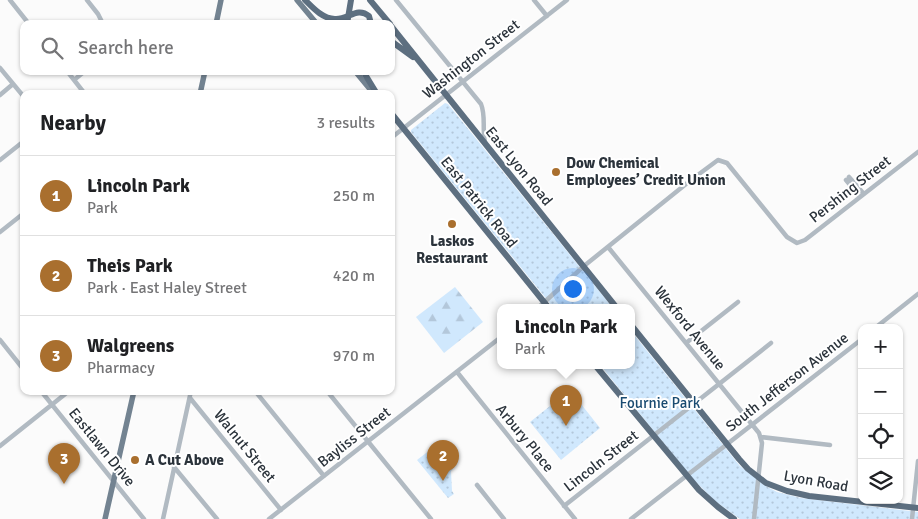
<!DOCTYPE html>
<meta charset="utf-8">
<style>
:root{--surface:#fff;--page:#f6f6f6;--text:#202124;--muted:#757577;--line:#e0e0e0;--accent:#a96f2e}
body{margin:0;font-family:Signika,sans-serif;background:var(--page);color:var(--text)}
.controls{position:absolute;right:15px;bottom:15px;display:grid;overflow:hidden;border-radius:10px;box-shadow:0 1px 4px #0004}
.controls button{width:45px;height:45px;display:grid;place-items:center;padding:0;border:0;border-bottom:1px solid var(--line);background:var(--surface);color:var(--text);font:25px sans-serif}
.you{position:absolute;left:572px;top:288px;width:18px;height:18px;margin:-12px;border:4px solid #fff;border-radius:50%;background:#1a73e8;box-shadow:0 0 0 8px #1a73e833}
.badge{display:grid;place-items:center;width:32px;height:32px;border-radius:50%;background:var(--accent);color:#fff;font-size:16px;font-weight:700}
.pin{position:absolute;translate:-50% -41px;filter:drop-shadow(0 1px 2px #0008)}
.pin::after{content:'';position:absolute;top:26px;width:18px;height:15px;background:inherit;clip-path:polygon(0 0,100% 0,50% 100%)}
.popup{position:absolute;left:497px;top:304px;width:138px;height:65px;box-sizing:border-box;display:grid;place-content:center;border-radius:10px;background:var(--surface);filter:drop-shadow(0 1px 4px #0005);font-size:16px;white-space:nowrap;color:var(--muted)}
.popup b{font-size:19px;color:var(--text)}
.popup::after{content:'';position:absolute;left:50%;top:100%;margin-left:-10px;border:10px solid transparent;border-top-color:var(--surface)}
.list{margin:0;padding:0;list-style:none}
h2{display:flex;justify-content:space-between;align-items:center;height:65px;margin:0;padding:0 20px;font-size:21px}
h2 small{font-size:16px;font-weight:400;color:var(--muted)}
.list li{display:grid;grid-template-columns:32px 1fr auto;gap:15px;align-items:center;box-sizing:border-box;height:80px;padding:0 20px;border-top:1px solid var(--line)}
.list b{display:block;font-size:19px;white-space:nowrap}
.list p{margin:0;font-size:16px;white-space:nowrap;color:var(--muted)}
.list em{font-size:16px;font-style:normal;color:var(--muted)}
.icon{flex:none;width:28px;height:28px;fill:none;stroke:currentColor;stroke-width:2;stroke-linecap:round;stroke-linejoin:round}
.map{position:relative;flex:none;width:918px;height:519px;overflow:hidden}
.search{position:absolute;background:var(--surface);box-shadow:0 1px 4px #0004;left:20px;top:20px;width:375px;height:55px;display:flex;align-items:center;gap:12px;box-sizing:border-box;padding:0 18px;border-radius:10px;color:var(--muted);font-size:19px}
.panel{position:absolute;background:var(--surface);box-shadow:0 1px 4px #0004;left:20px;top:90px;width:375px;height:305px;border-radius:10px}
.map>svg:first-child{display:block}
</style>
<div class="map">
<svg width="918" height="519" viewBox="0 0 918 519">
<defs>
<pattern id="forest-firs" width="22" height="20" patternUnits="userSpaceOnUse" patternTransform="scale(1.25)"><rect width="22" height="20" fill="#d0e8fd"/><path d="M5 1l3.5 6h-7zM16 11l3.5 6h-7z" fill="#b3c7da"/></pattern>
<pattern id="park-dots" width="8" height="8" patternUnits="userSpaceOnUse" patternTransform="scale(1.25)"><rect width="8" height="8" fill="#d0e8fd"/><path d="M2 2h.1M6 6h.1" fill="none" stroke="#b3c7da" stroke-width="1.8" stroke-linecap="round"/></pattern>
</defs>
<rect width="100%" height="100%" fill="#fbfbfb"/>
<path fill="url(#forest-firs)" d="M455 287 483 322 444 353 416 317Z"/>
<path fill="url(#park-dots)" d="M445 103 448 104 612 307H553L411 132V130Z
M631 331 740 466 764 485 777 492 801 498 918 512V519H740L715 501 694 480 600 365H631Z
M570 390 600 428 561 460 530 422Z
M435 446 453 469 451 471 452 491 454 494 448 498 417 460Z"/>
<g fill="none" stroke-linecap="round" stroke-linejoin="round">
<path stroke="#b1bac2" stroke-width="4.5" d="M10 0 29 24
M87 0 98 14 103 24
M396 0 481 104C486 116 482 129 485 142
M534 0 547 16
M0 68 24 97
M67 71 85 94
M74 80 85 71
M0 95 13 84
M391 138 567 0
M0 160 24 141
M849 177 864 194
M846 180 860 197
M0 232 24 213
M608 247 759 433 762 443 754 519
M539 307 584 266 691 180 718 160 727 163 787 237 797 243 805 240 918 152
M875 328 918 294
M0 340 24 370
M686 343 738 302
M457 372 575 519
M41 391 144 519
M255 391 324 476
M327 391 431 519
M190 398 281 510
M761 437 830 445
M0 446 69 391
M174 467 217 519
M477 485 504 519
M564 506 771 343
M163 519 191 391
M269 519 501 337
M631 519 862 339
M912 519 918 461"/>
<path stroke="#738391" stroke-width="5.5" d="M297 0 317 24
M216 24 221 0
M355 71 374 94
M200 94 205 71
M105 519 134 391"/>
<path stroke="#5d6f80" stroke-width="6" d="M305 0C313 8 323 19 335 19 348 20 357 6 369 16L371 24
M370 0 390 24
M347 24 351 0
M391 26 616 307
M391 41 413 57
M363 71 377 94
M391 113 548 307
M631 325 739 459 748 469 766 483 787 491 809 496 918 508
M595 365 699 490 718 507 734 519"/>
</g>
<g fill="#a96f2e" stroke="#fff" stroke-width="2">
<circle cx="556" cy="172" r="5"/>
<circle cx="452" cy="224" r="5"/>
<circle cx="135" cy="460" r="5"/>
</g>
<g text-anchor="middle" stroke-width="4" stroke-linejoin="round" paint-order="stroke">
<g font-size="15" fill="#2b333b" stroke="#fff">
<text transform="translate(471 59) rotate(-38)" y="5">Washington Street</text>
<text transform="translate(519 166) rotate(51)" y="5">East Lyon Road</text>
<text transform="translate(850 189) rotate(-38)" y="5">Pershing Street</text>
<text transform="translate(479 202) rotate(51)" y="5">East Patrick Road</text>
<text transform="translate(690 328) rotate(51)" y="5">Wexford Avenue</text>
<text transform="translate(787 382) rotate(-38)" y="5">South Jefferson Avenue</text>
<text transform="translate(354 437) rotate(-38)" y="5">Bayliss Street</text>
<text transform="translate(525 438) rotate(51)" y="5">Arbury Place</text>
<text transform="translate(245 446) rotate(51)" y="5">Walnut Street</text>
<text transform="translate(102 447) rotate(51)" y="5">Eastlawn Drive</text>
<text transform="translate(601 461) rotate(-38)" y="5">Lincoln Street</text>
<text transform="translate(816 481) rotate(10)" y="5">Lyon Road</text>
</g>
<g font-size="15" font-weight="bold" fill="#2b333b" stroke="#fff" text-anchor="start">
<text x="566" y="168">Dow Chemical<tspan x="566" dy="17">Employees’ Credit Union</tspan></text>
<text x="452" y="246" text-anchor="middle">Laskos<tspan x="452" dy="17">Restaurant</tspan></text>
<text x="145" y="465">A Cut Above</text>
</g>
<g font-size="15" fill="#194b71" stroke="#fff">
<text x="660" y="408">Fournie Park</text>
</g>
</g>
</svg>
<div class="controls">
<button>+</button>
<button>−</button>
<button><svg class="icon" aria-label="locate" viewBox="0 0 24 24"><circle cx="12" cy="12" r="6"/><path d="M12 2v4M12 18v4M2 12h4M18 12h4"/></svg></button>
<button><svg class="icon" aria-label="layers" viewBox="0 0 24 24"><path d="M12 4l9 5-9 5-9-5zM3 14l9 5 9-5"/></svg></button>
</div>
<div class="you"></div>
<div class="pin badge" style="left:566px;top:426px">1</div>
<div class="popup"><b>Lincoln Park</b>Park</div>
<div class="pin badge" style="left:443px;top:481px">2</div>
<div class="pin badge" style="left:64px;top:484px">3</div>
<div class="search"><svg class="icon" aria-label="search" viewBox="0 0 24 24"><circle cx="10" cy="10" r="6"/><path d="M15 15l6 6"/></svg>Search here</div>
<section class="panel">
<h2>Nearby<small>3 results</small></h2>
<ul class="list">
<li><span class="badge">1</span><div><b>Lincoln Park</b><p>Park</p></div><em>250 m</em></li>
<li><span class="badge">2</span><div><b>Theis Park</b><p>Park · East Haley Street</p></div><em>420 m</em></li>
<li><span class="badge">3</span><div><b>Walgreens</b><p>Pharmacy</p></div><em>970 m</em></li>
</ul>
</section>
</div>
